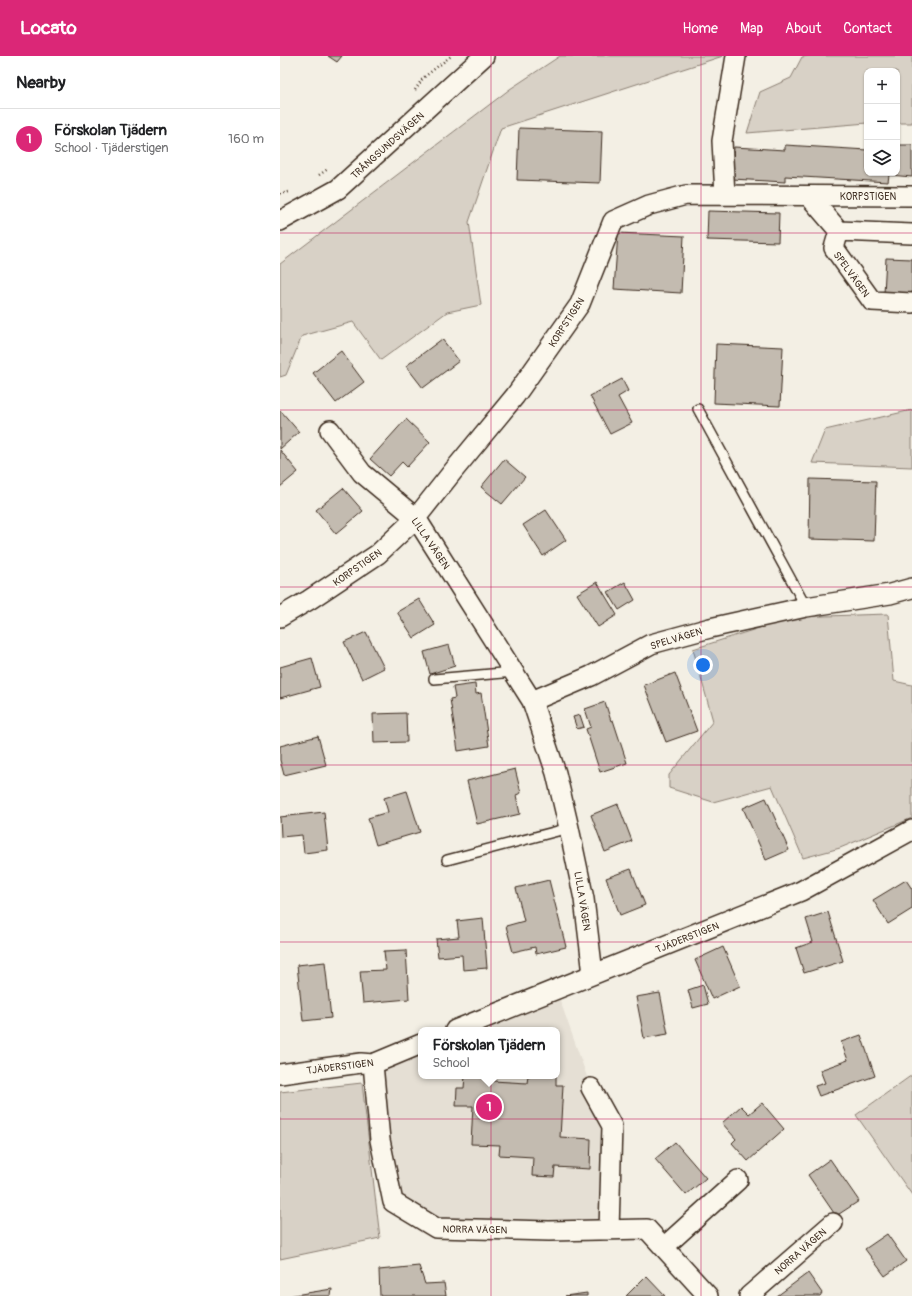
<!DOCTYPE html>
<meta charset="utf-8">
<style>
:root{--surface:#fff;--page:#f2f2f2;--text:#202124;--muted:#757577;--line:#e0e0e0;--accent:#db2777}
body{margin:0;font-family:Pangolin,sans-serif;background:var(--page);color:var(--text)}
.controls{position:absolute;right:12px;top:12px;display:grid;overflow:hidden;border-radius:8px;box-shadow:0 1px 3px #0004}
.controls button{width:36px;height:36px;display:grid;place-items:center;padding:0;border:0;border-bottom:1px solid var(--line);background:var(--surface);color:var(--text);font:20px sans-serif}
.you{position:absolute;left:423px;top:609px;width:14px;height:14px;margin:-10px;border:3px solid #fff;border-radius:50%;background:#1a73e8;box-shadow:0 0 0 6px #1a73e833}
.badge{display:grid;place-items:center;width:26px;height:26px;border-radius:50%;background:var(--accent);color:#fff;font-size:13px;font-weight:700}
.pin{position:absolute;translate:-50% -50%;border:2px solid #fff;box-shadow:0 1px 4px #0006}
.popup{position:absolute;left:138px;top:971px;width:142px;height:52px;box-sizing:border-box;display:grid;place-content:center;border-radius:8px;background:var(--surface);filter:drop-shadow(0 1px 3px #0005);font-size:13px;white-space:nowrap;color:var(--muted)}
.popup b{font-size:15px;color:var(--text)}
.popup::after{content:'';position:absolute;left:50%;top:100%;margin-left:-8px;border:8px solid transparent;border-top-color:var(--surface)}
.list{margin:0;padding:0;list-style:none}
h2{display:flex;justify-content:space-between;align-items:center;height:52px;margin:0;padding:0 16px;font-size:17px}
h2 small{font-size:13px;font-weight:400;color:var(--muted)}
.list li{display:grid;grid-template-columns:26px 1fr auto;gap:12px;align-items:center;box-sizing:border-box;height:60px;padding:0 16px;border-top:1px solid var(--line)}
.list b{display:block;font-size:15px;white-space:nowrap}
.list p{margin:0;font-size:13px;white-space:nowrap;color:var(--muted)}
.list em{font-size:13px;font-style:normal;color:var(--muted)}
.icon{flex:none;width:22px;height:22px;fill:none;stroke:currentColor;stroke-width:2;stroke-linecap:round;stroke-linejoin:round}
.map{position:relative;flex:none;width:632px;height:1240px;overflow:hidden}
header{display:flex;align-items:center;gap:24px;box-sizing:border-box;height:56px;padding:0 20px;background:var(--accent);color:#fff}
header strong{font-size:19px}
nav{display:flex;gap:22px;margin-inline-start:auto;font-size:14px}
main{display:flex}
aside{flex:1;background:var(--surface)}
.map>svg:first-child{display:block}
</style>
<header>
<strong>Locato</strong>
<nav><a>Home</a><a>Map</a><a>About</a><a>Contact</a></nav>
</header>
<main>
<aside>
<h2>Nearby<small></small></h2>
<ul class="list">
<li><span class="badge">1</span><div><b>Förskolan Tjädern</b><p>School · Tjäderstigen</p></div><em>160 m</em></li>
</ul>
</aside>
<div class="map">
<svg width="632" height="1240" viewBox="0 0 632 1240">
<rect width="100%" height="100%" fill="#f3efe4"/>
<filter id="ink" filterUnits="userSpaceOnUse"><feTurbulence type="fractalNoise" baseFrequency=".025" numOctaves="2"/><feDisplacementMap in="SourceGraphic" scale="8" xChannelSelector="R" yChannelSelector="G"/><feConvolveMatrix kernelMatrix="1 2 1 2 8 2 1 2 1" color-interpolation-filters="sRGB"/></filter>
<g filter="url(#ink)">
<path fill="#e5dfd4" d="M276 933 311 1032 332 1070 329 1174 156 1172 113 1146 93 1008 141 988V1020H277V974H175Z"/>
<path fill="#d8d1c6" stroke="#8a7e72" d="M280 0H443L221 72 189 166 201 249 167 256 101 304 73 266 22 280 6 319 0 321V208L230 33Z
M530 0H632V67H617V15H587V67L467 77 480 36 511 22 522 1Z
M632 354V411L532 407 545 374Z
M608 558 614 625 632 629V762L560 792 523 802 492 730 433 746 389 732V719L433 665 413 593 514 561Z
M632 1019V1139L576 1059Z
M82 1027 100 1182 0 1203V1036Z"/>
<path fill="#c3bbb0" stroke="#3b2a1e" d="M48 0H62L57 6Z
M239 72 322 75 320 127 237 124Z
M505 89 587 94V117H617V89H632V121L609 119 608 126 505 120V126L452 123 454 91 505 94Z
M428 155 499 157 498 186 427 184Z
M338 177 404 180 401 237 334 233Z
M606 202 632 203V238L604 237Z
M162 283 179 305 143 332 126 310Z
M436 288 503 291 500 350 434 347Z
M61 295 84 326 56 347 33 317Z
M342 323 348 335 338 341 352 367 330 378 310 340Z
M1 355 19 376 0 393V356Z
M126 363 150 386 127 411 122 406 109 420 90 403Z
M0 394 18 416 0 431Z
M224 403 245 421 222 448 201 431Z
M530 423 596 425 594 485 529 483Z
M63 432 83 455 56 478 36 454Z
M266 454 286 484 263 500 243 469Z
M317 526 337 559 318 571 297 538Z
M345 526 355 544 339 554 328 536Z
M139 543 155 569 134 582 117 556Z
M86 576 104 612 82 623 64 586Z
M169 589 175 610 150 618 144 596Z
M32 602 40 631 0 642V611Z
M395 617 417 675 386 686 364 629Z
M195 628 196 638 201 637 209 690 178 695 170 643 175 642 173 631Z
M325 646 331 665 333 664 347 707 320 716 306 673 311 671 305 653Z
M126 657 127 686 94 687 93 658Z
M300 659 304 671 297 673 293 661Z
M38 680 46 709 4 719 0 704V690Z
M235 713 241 737 236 739 240 758 197 768 187 725Z
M127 735 140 776 96 789 88 762 108 756 104 742Z
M486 742 509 794 486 804 463 752Z
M338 748 352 785 325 796 311 759Z
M44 756 48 794 24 797 22 779 1 781 0 761Z
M351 813 365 849 340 859 326 822Z
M269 824 286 891 256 898 255 891 233 896 226 870 244 865 236 832Z
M626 824 632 833V853L608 868 593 844Z
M548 856 563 905 524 917 516 892 533 886 526 863Z
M203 862 207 912 183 914 182 899 158 901 156 883 179 881 177 865Z
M443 891 460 930 432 943 415 904Z
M126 894 129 943 83 947 80 915 106 914 104 895Z
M45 906 51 962 23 965 17 909Z
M423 929 428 948 413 952 408 934Z
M380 937 388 978 364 982 356 941Z
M581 979 595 1020 539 1040 535 1030 545 1027 540 1014 568 1004 561 986Z
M185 1020H213V1025L247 1027 248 1020H276V1029H283L280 1081 311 1083 310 1113 275 1111 274 1121 252 1120 253 1101 219 1099 220 1089 191 1088 193 1050H176L177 1032H184Z
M482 1047 504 1073 468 1105 452 1087 456 1083 442 1067 461 1050 469 1058Z
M395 1086 426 1122 406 1139 375 1103Z
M550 1103 579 1145 556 1160 528 1119Z
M607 1178 626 1205 605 1220 585 1193Z
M139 1210 145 1228 164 1227 166 1240H100L99 1214Z
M528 1217 542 1237 540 1240H497Z
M366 1220 385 1240H346Z
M52 1233 51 1240H8Z
M307 1237V1240H285Z"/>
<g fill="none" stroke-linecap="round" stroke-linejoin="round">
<g stroke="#3b2a1e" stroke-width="12">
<path id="service" d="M418 353 526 551
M154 623 234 616
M167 804 289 772"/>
</g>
<g stroke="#3b2a1e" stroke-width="22">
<path id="minor" d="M445 139 442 85 456 0
M529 140 559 175 632 178
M0 165 58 133 204 0
M559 175 554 192 592 245 632 247
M50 374 82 417 136 462 252 645 276 717 289 772 304 843 313 918
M0 561 29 544 98 498 136 462 174 414 235 340 300 248 333 165 369 149 406 139 632 140
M252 645 311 620 371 588 430 572 526 551 610 538 632 532
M175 974 521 835 632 774
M93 1008 100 1084 113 1146 156 1172 269 1175 367 1173 428 1240
M0 1018 81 1007 93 1008 141 988
M311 1032 332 1070 329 1174
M384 1191 458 1124
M469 1240 553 1167"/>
</g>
<path stroke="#3b2a1e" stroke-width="2.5" stroke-dasharray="1 3" stroke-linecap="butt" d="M135 34 143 22 171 0
M39 119 48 113
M0 138 9 136"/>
<use href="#service" stroke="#fbf7ec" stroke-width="9"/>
<use href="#minor" stroke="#fbf7ec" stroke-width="19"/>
</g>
</g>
<path fill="none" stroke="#c2185b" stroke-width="1" stroke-opacity="0.55" d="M211 0V1240M421 0V1240M0 177H632M0 354H632M0 531H632M0 709H632M0 886H632M0 1063H632"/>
<g text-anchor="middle" stroke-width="4" stroke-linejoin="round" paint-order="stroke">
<g font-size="10" fill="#3b2a1e" stroke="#fbf7ec">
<text transform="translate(107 89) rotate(-42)" y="4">TRÅNGSUNDSVÄGEN</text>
<text x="588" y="144">KORPSTIGEN</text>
<text transform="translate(572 218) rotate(54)" y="4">SPELVÄGEN</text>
<text transform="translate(286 266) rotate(-57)" y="4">KORPSTIGEN</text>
<text transform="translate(151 487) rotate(56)" y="4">LILLA VÄGEN</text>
<text transform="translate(77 511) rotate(-35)" y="4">KORPSTIGEN</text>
<text transform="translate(396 582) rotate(-17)" y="4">SPELVÄGEN</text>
<text transform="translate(303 845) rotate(81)" y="4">LILLA VÄGEN</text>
<text transform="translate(407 881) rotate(-22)" y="4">TJÄDERSTIGEN</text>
<text transform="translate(60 1010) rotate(-7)" y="4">TJÄDERSTIGEN</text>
<text transform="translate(195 1173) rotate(1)" y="4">NORRA VÄGEN</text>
<text transform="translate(520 1195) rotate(-41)" y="4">NORRA VÄGEN</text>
</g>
</g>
</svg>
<div class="controls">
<button>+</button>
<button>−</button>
<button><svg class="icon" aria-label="layers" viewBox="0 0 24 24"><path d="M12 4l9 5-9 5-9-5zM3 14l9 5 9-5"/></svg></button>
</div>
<div class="you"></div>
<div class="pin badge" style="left:209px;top:1051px">1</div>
<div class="popup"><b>Förskolan Tjädern</b>School</div>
</div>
</main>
